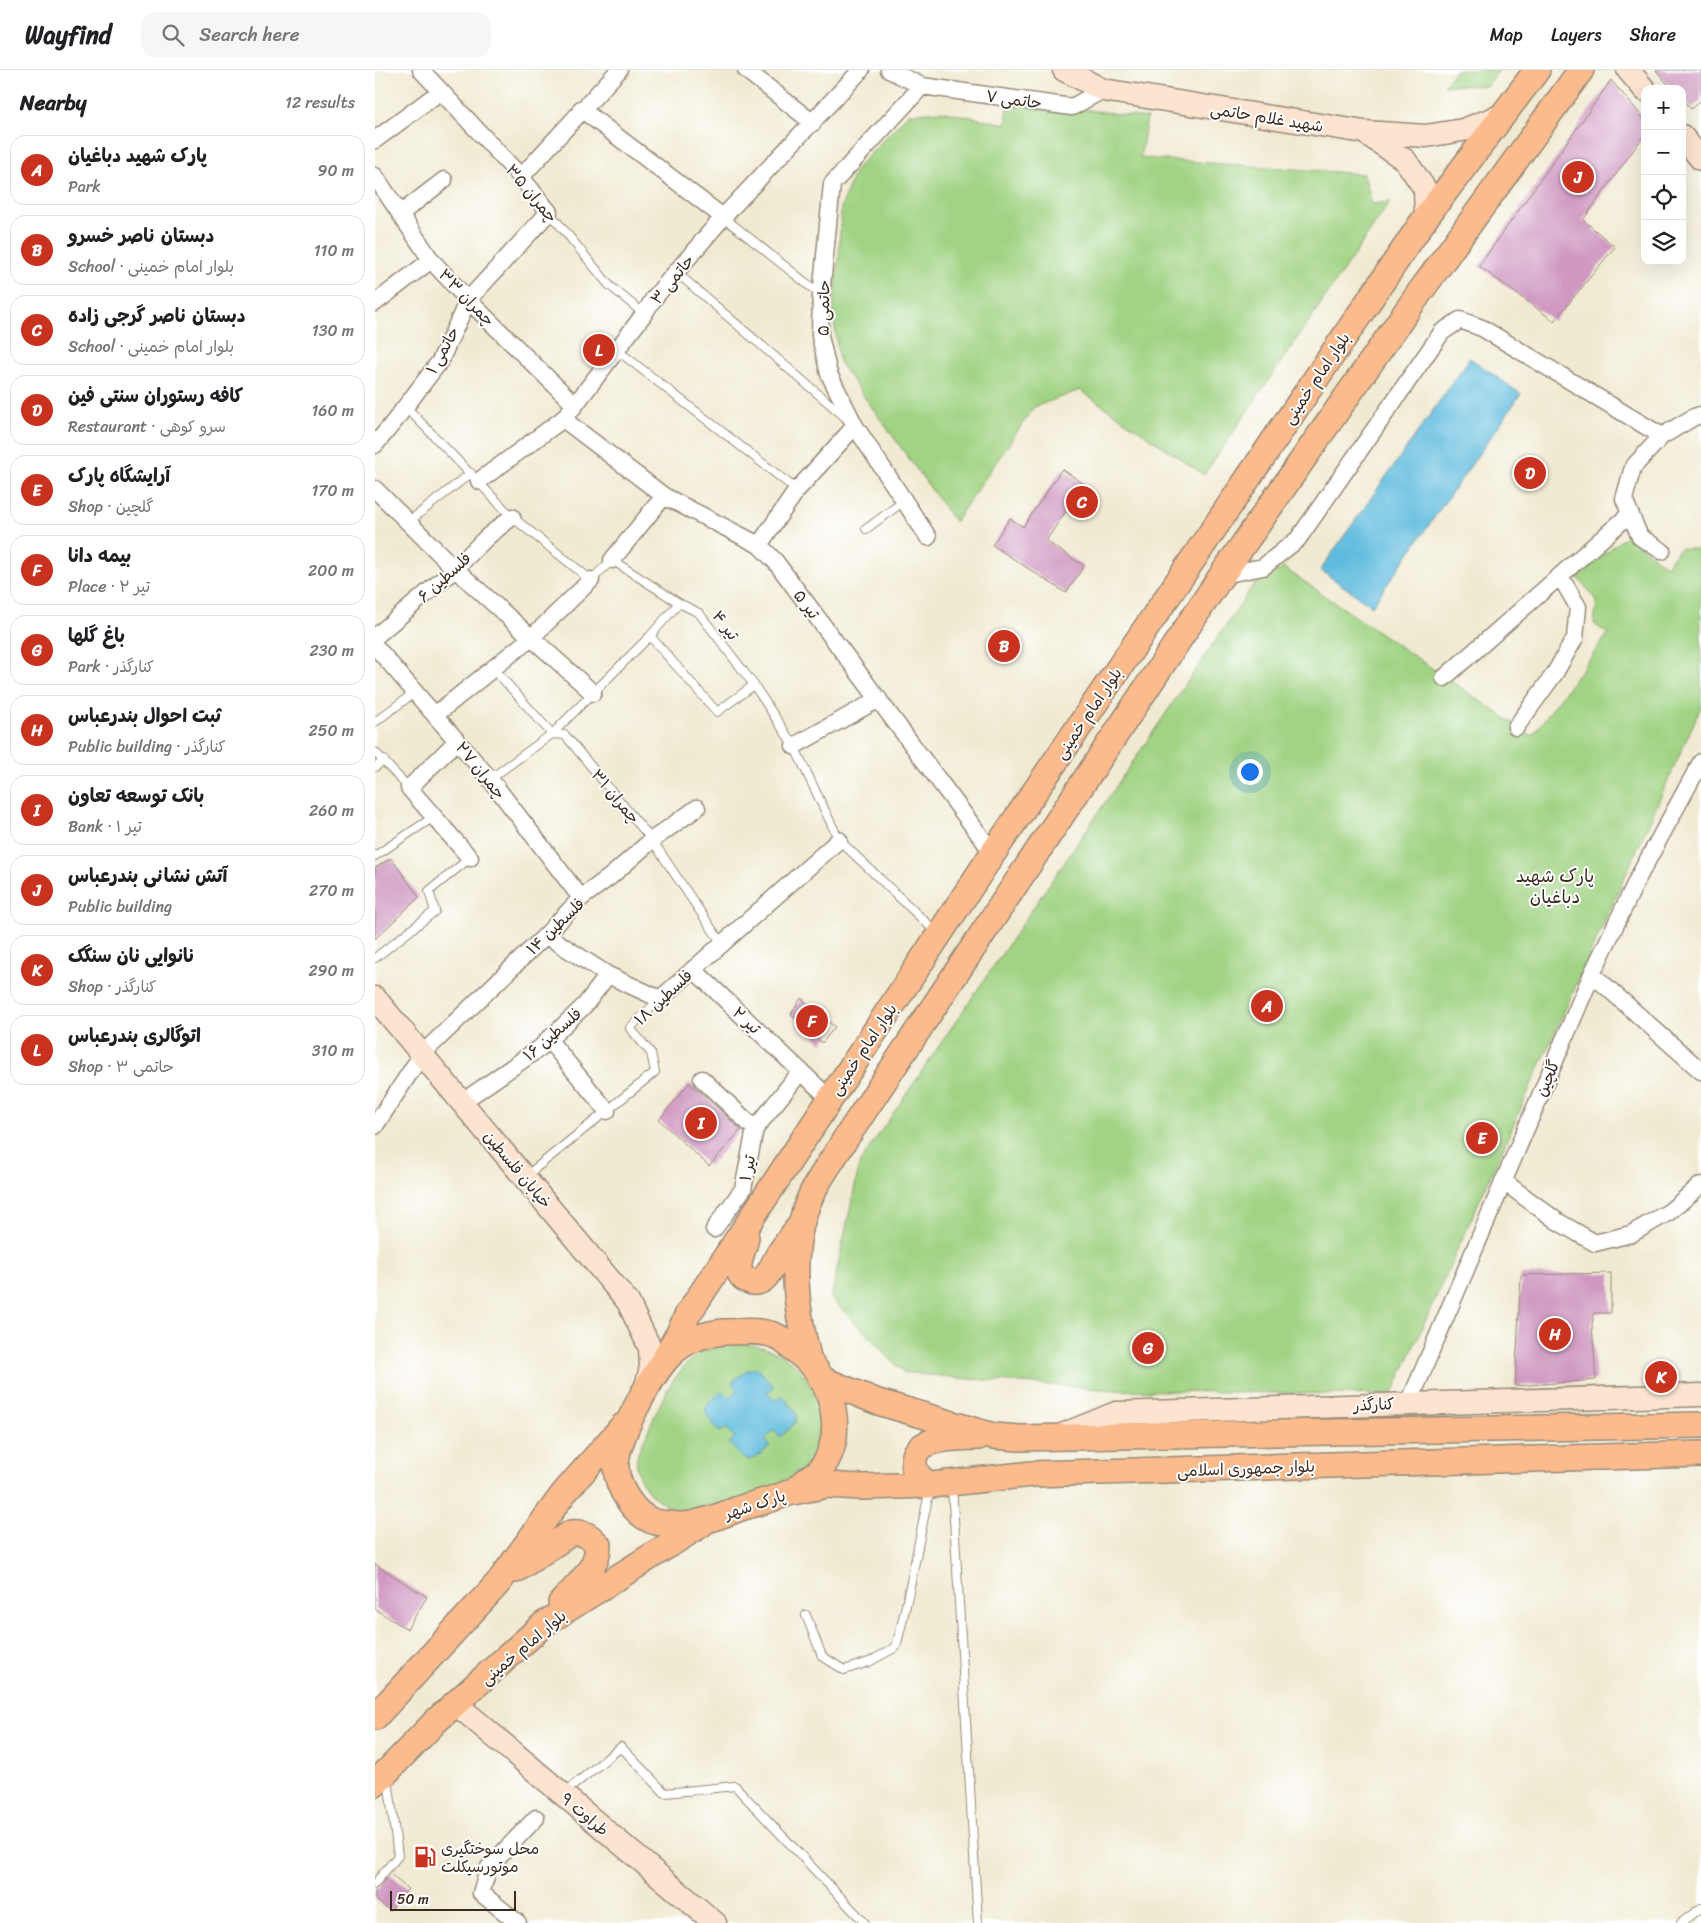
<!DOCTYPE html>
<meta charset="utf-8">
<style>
:root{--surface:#fff;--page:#f6f6f6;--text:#202124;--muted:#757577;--line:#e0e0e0;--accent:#c8321e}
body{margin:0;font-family:Sriracha,"Playpen Sans Arabic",sans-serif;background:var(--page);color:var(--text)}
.controls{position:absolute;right:15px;top:15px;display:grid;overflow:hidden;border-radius:10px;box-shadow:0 5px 20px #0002}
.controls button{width:45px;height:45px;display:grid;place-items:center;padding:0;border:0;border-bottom:1px solid var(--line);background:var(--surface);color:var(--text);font:25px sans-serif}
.scale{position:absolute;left:15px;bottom:12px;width:126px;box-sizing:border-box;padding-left:5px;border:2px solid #3b2a1e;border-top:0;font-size:14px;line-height:18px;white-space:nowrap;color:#3b2a1e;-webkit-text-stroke:4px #fff;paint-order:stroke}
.you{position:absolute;left:874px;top:701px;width:18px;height:18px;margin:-12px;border:4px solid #fff;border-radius:50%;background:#1a73e8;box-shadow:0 0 0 8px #1a73e833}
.badge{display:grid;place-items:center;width:32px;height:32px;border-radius:50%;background:var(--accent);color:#fff;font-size:16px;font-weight:700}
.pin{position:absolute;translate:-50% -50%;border:2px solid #fff;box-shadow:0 1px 5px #0006}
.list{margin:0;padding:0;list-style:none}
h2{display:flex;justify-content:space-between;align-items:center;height:65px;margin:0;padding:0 20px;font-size:21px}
h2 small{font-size:16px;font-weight:400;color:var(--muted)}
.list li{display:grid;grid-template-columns:32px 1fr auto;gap:15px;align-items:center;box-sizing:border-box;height:70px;margin:0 10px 10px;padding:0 10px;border:1px solid var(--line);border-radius:15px}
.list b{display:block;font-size:19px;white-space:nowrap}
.list p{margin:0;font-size:16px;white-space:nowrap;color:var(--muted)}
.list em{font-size:16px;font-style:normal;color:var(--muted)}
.icon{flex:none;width:28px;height:28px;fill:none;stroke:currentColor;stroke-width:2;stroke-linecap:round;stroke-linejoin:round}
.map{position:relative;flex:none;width:1326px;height:1853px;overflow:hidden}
header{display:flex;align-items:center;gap:30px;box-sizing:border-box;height:70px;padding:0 25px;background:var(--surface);border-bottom:1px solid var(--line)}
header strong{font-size:24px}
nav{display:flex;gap:28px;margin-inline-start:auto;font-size:18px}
.search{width:350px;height:45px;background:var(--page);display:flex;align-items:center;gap:12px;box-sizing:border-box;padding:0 18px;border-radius:15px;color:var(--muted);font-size:19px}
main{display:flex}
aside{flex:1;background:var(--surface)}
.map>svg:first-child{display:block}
</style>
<header>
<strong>Wayfind</strong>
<div class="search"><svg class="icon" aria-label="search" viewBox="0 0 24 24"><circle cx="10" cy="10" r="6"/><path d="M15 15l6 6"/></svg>Search here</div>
<nav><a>Map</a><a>Layers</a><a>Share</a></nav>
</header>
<main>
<aside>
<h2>Nearby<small>12 results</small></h2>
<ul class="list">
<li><span class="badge">A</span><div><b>پارک شهید دباغیان</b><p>Park</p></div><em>90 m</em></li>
<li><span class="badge">B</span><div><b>دبستان ناصر خسرو</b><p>School · بلوار امام خمینی</p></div><em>110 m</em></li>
<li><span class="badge">C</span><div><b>دبستان ناصر گرجی زاده</b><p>School · بلوار امام خمینی</p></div><em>130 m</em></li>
<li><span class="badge">D</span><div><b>کافه رستوران سنتی فین</b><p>Restaurant · سرو کوهی</p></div><em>160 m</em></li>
<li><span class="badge">E</span><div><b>آرایشگاه پارک</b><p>Shop · گلچین</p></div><em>170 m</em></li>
<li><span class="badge">F</span><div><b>بیمه دانا</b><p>Place · تیر ۲</p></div><em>200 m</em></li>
<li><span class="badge">G</span><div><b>باغ گلها</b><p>Park · کنارگذر</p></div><em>230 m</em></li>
<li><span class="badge">H</span><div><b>ثبت احوال بندرعباس</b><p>Public building · کنارگذر</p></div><em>250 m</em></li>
<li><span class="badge">I</span><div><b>بانک توسعه تعاون</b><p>Bank · تیر ۱</p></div><em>260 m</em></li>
<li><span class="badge">J</span><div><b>آتش نشانی بندرعباس</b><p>Public building</p></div><em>270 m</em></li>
<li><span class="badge">K</span><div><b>نانوایی نان سنگک</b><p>Shop · کنارگذر</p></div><em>290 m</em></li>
<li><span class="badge">L</span><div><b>اتوگالری بندرعباس</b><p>Shop · حاتمی ۳</p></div><em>310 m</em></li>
</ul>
</aside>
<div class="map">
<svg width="1326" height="1853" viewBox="0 0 1326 1853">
<rect width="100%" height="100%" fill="#fff"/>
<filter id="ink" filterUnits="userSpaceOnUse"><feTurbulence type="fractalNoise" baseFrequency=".02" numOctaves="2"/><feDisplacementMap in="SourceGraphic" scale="10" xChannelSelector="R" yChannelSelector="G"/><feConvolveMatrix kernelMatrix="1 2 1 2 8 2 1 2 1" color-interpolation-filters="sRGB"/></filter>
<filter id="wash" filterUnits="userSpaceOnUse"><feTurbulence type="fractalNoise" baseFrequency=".0096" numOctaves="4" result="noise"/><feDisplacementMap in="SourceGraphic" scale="20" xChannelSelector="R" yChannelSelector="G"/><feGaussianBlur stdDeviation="1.12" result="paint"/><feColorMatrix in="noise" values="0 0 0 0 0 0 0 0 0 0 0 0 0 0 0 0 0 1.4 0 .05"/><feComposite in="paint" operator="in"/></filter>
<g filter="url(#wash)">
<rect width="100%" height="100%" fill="#f1ead2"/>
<path fill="#a0d383" stroke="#6e7e50" d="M1081 0H1124L1112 16 1069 15Z
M634 29 772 48 765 88 989 104 997 134 1015 132 829 405 705 320 659 337 580 452 464 292 458 240 464 186 466 138 480 100 533 44 565 41 631 54Z
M1252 465 1291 496 1305 478 1326 480V637L1017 1325 739 1320 583 1308 528 1302 456 1228 485 1092 879 514 909 498 1157 666 1233 564 1219 554 1222 530 1202 507Z
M357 1273C403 1274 437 1296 444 1344 446 1356 447 1370 441 1381 438 1387 433 1394 428 1399 413 1413 347 1437 326 1440 320 1441 314 1441 308 1441 297 1440 289 1434 281 1428 270 1420 259 1403 262 1389 263 1379 269 1370 273 1361 284 1336 296 1306 318 1288 330 1279 343 1276 357 1273Z"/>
<path fill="#60bcde" stroke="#4e737e" d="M1095 288 1146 324 997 536 945 500Z
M380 1298 386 1302 399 1317 392 1322 400 1331 407 1326C426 1347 427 1348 405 1367L399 1360 390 1369 395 1376C373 1395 373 1395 354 1373L360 1368 351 1358 345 1362C326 1340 325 1340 347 1321L354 1328 363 1320 357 1312 372 1300Z"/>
<g id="blocks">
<path fill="#cf97c1" d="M1281 0H1326V30L1316 39 1307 29V19H1297Z
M1236 10 1270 50V64L1208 150 1240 177 1179 251 1104 196Z
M687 399 709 414 671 471 709 496 691 523 617 475 635 448 648 457Z
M16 788 44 827 0 869V798Z
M426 928 460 957 447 973 416 944Z
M314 1013 329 1025 366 1060 334 1096 284 1050Z
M1236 1203V1243H1219L1217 1255 1221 1310 1140 1316 1146 1205Z
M0 1494 52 1527 32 1559 0 1539Z
M15 1804 33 1819 15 1841 0 1829V1819L4 1817Z"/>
</g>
</g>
<g filter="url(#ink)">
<use href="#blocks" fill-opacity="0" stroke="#968a78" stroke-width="1"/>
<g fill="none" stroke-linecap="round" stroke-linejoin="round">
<g stroke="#968a78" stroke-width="10">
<path id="lane" d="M174 142 234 215 269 244
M348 147 446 225
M301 202 470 347
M242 280 422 420
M31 337 137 447 216 510 237 490 304 533 324 543 379 615 419 676 464 770 562 863
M32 453 96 403
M491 459 529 431
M275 566 342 642 379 615
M118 598 177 664 190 665 277 770 347 874
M0 652 40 622
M0 682 34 718
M0 697 9 690
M115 709 177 664 275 566 304 533
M0 786 60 746
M0 888 60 841 54 821 95 788
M151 1106 280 1002 276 983 255 958 285 929
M577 1415 603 1853
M431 1545 447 1586 469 1600 494 1592 521 1577C535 1525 543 1472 555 1419
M189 1723 246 1677 290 1723 360 1716 490 1853
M0 1813 23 1786 13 1709
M1306 1853 1326 1838"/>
</g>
<g stroke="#968a78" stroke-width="19">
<path id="street" d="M371 0 438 53
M514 0 547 16 697 37 728 20
M547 16 457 114 446 226 445 266 454 304 480 356 553 467
M206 39 348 147
M0 70 66 21
M0 106 56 190 93 230 200 335
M146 107 244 0
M25 144 69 110
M0 233 56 190
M188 349 289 426 384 475 400 491 618 783
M0 375 18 353 65 291 93 230 174 142 146 107 46 0
M104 411 188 349 200 335 269 244 279 228 348 147 486 0
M0 419 80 499 218 623
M384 475 422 420 480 356
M1287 481 1265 467 1249 429 1258 397 1287 366 1319 347 1326 345
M237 490 289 426
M847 505 888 497 923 469 1067 262 1085 250 1107 258 1287 366
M0 567 80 499 112 467 137 447
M0 576 115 709 206 828
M1069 608 1255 444
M60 645 157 567 216 510
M1141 657 1180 603 1200 568 1203 537 1185 506
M82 671 34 718 95 788
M419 676 504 629
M171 865 233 905 285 929 464 770
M318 899 455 1029
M1217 904 1326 1001
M173 969 232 1041
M327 1009 380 1059
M87 1032 165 978 210 935 233 905
M0 1056 47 984 171 865 206 828 236 806 277 770 322 738
M1128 1111 1182 1151 1220 1173 1256 1164 1294 1142 1326 1115
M339 1159 368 1119 380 1059 426 1001
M1034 1333 1217 904 1264 806 1326 692
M143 1853 106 1823 114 1797 161 1748"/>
</g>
<g stroke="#968a78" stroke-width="25">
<path id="secondary" d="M689 0 728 20 989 62 1051 66 1088 60 1128 45
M1253 0 1270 20
M990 63 1030 90 1050 119 1051 147
M1307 66 1326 89
M0 928 253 1232 275 1278 276 1297 271 1317
M682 1367 741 1343 1326 1325
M81 1634 340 1853"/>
</g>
<g stroke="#968a78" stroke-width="28">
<path id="primary" d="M371 1167C370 1177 363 1188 364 1198 364 1203 367 1208 372 1210 391 1219 397 1195 404 1184 410 1175 417 1166 423 1158
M348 1262C364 1262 386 1259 401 1266 407 1268 413 1275 419 1279 426 1286 435 1291 441 1300 461 1327 468 1370 446 1399 443 1403 438 1405 434 1408 429 1413 423 1419 416 1422 400 1429 382 1433 366 1438 350 1444 320 1456 304 1455 297 1454 288 1454 281 1452 260 1447 242 1418 241 1397 240 1370 277 1302 297 1283 311 1270 329 1264 348 1262Z
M434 1291C420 1236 412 1177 437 1123 446 1105 459 1088 469 1071L847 505 1045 222 1206 0
M284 1298 304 1263 313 1244 618 783 1051 147 1162 0
M446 1309 503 1332 618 1366 644 1368 1326 1355
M556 1415C549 1412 540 1405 539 1395 536 1365 583 1368 603 1367
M418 1422 452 1415 486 1417 556 1415 657 1404 1326 1384
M141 1500 196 1463C209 1462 214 1465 223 1475 223 1499 201 1516 186 1533
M0 1647 124 1512 189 1423 248 1356
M0 1714 62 1650 169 1554 327 1454"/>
</g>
<use href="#lane" stroke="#fff" stroke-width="8"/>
<use href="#street" stroke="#fff" stroke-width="16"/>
<use href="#secondary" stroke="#fde4d1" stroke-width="22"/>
<use href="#primary" stroke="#fbbb8d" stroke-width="25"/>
</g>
</g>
<defs>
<g id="fuel-bare" transform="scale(1.725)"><path d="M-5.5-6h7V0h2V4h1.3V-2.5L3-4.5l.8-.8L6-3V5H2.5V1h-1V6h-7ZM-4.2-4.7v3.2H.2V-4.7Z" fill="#c8321e" stroke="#fff" stroke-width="2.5" paint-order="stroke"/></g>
</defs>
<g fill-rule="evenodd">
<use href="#fuel-bare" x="50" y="1787"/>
</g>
<g text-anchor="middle" stroke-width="4" stroke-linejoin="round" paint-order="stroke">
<g font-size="16" fill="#3b2a1e" stroke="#fff">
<text transform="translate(639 29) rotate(8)" y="6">حاتمی ۷</text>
<text transform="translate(892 47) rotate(9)" y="6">شهید غلام حاتمی</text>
<text transform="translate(157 123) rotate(50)" y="6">چمران ۳۵</text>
<text transform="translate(297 209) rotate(-51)" y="6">حاتمی ۳</text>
<text transform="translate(92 227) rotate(46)" y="6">چمران ۳۳</text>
<text transform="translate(448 238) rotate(-89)" y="6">حاتمی ۵</text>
<text transform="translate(67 280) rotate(-61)" y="6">حاتمی ۱</text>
<text transform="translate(941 308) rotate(-56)" y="6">بلوار امام خمینی</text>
<text transform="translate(69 507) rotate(-42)" y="6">فلسطین ۶</text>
<text transform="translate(432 534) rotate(53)" y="6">تیر ۵</text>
<text transform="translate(351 555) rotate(53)" y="6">تیر ۴</text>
<text transform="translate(713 643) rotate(-56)" y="6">بلوار امام خمینی</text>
<text transform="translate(106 700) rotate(51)" y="6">چمران ۲۷</text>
<text transform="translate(241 726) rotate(50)" y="6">چمران ۳۱</text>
<text transform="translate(180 856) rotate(-44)" y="6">فلسطین ۱۴</text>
<text transform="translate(288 927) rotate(-43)" y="6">فلسطین ۱۸</text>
<text transform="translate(372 950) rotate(43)" y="6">تیر ۲</text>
<text transform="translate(177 964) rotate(-41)" y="6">فلسطین ۱۶</text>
<text transform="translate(488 979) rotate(-56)" y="6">بلوار امام خمینی</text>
<text transform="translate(1172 1008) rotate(-67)" y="6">گلچین</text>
<text transform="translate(372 1098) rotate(-78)" y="6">تیر ۱</text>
<text transform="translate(143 1099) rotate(50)" y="6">خیابان فلسطین</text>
<text transform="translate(999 1334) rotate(-2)" y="6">کنارگذر</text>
<text transform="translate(871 1398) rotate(-2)" y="6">بلوار جمهوری اسلامی</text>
<text transform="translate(380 1434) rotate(-18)" y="6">پارک شهر</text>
<text transform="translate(148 1577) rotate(-40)" y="6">بلوار امام خمینی</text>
<text transform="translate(210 1744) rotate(40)" y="6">طراوت ۹</text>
</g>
<g font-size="16" fill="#3b2a1e" stroke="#fff" text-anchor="start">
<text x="66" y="1784">محل سوختگیری<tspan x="66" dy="18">موتورسیکلت</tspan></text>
</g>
<g font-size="18" fill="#3b2a1e" stroke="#fff">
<text x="1180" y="812">پارک شهید<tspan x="1180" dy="21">دباغیان</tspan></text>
</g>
</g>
</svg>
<div class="controls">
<button>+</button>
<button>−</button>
<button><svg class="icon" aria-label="locate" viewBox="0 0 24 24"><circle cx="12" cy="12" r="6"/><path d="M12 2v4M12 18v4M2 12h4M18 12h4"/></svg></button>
<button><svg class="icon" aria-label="layers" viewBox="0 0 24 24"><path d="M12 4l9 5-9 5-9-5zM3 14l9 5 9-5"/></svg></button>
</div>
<div class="scale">50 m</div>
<div class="you"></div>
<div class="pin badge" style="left:892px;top:936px">A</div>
<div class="pin badge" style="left:629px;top:576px">B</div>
<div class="pin badge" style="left:707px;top:432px">C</div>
<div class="pin badge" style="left:1155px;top:403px">D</div>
<div class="pin badge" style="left:1107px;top:1068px">E</div>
<div class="pin badge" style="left:437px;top:951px">F</div>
<div class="pin badge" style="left:773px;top:1278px">G</div>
<div class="pin badge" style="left:1180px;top:1264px">H</div>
<div class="pin badge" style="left:326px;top:1053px">I</div>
<div class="pin badge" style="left:1203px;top:107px">J</div>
<div class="pin badge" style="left:1286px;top:1307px">K</div>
<div class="pin badge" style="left:224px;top:280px">L</div>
</div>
</main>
